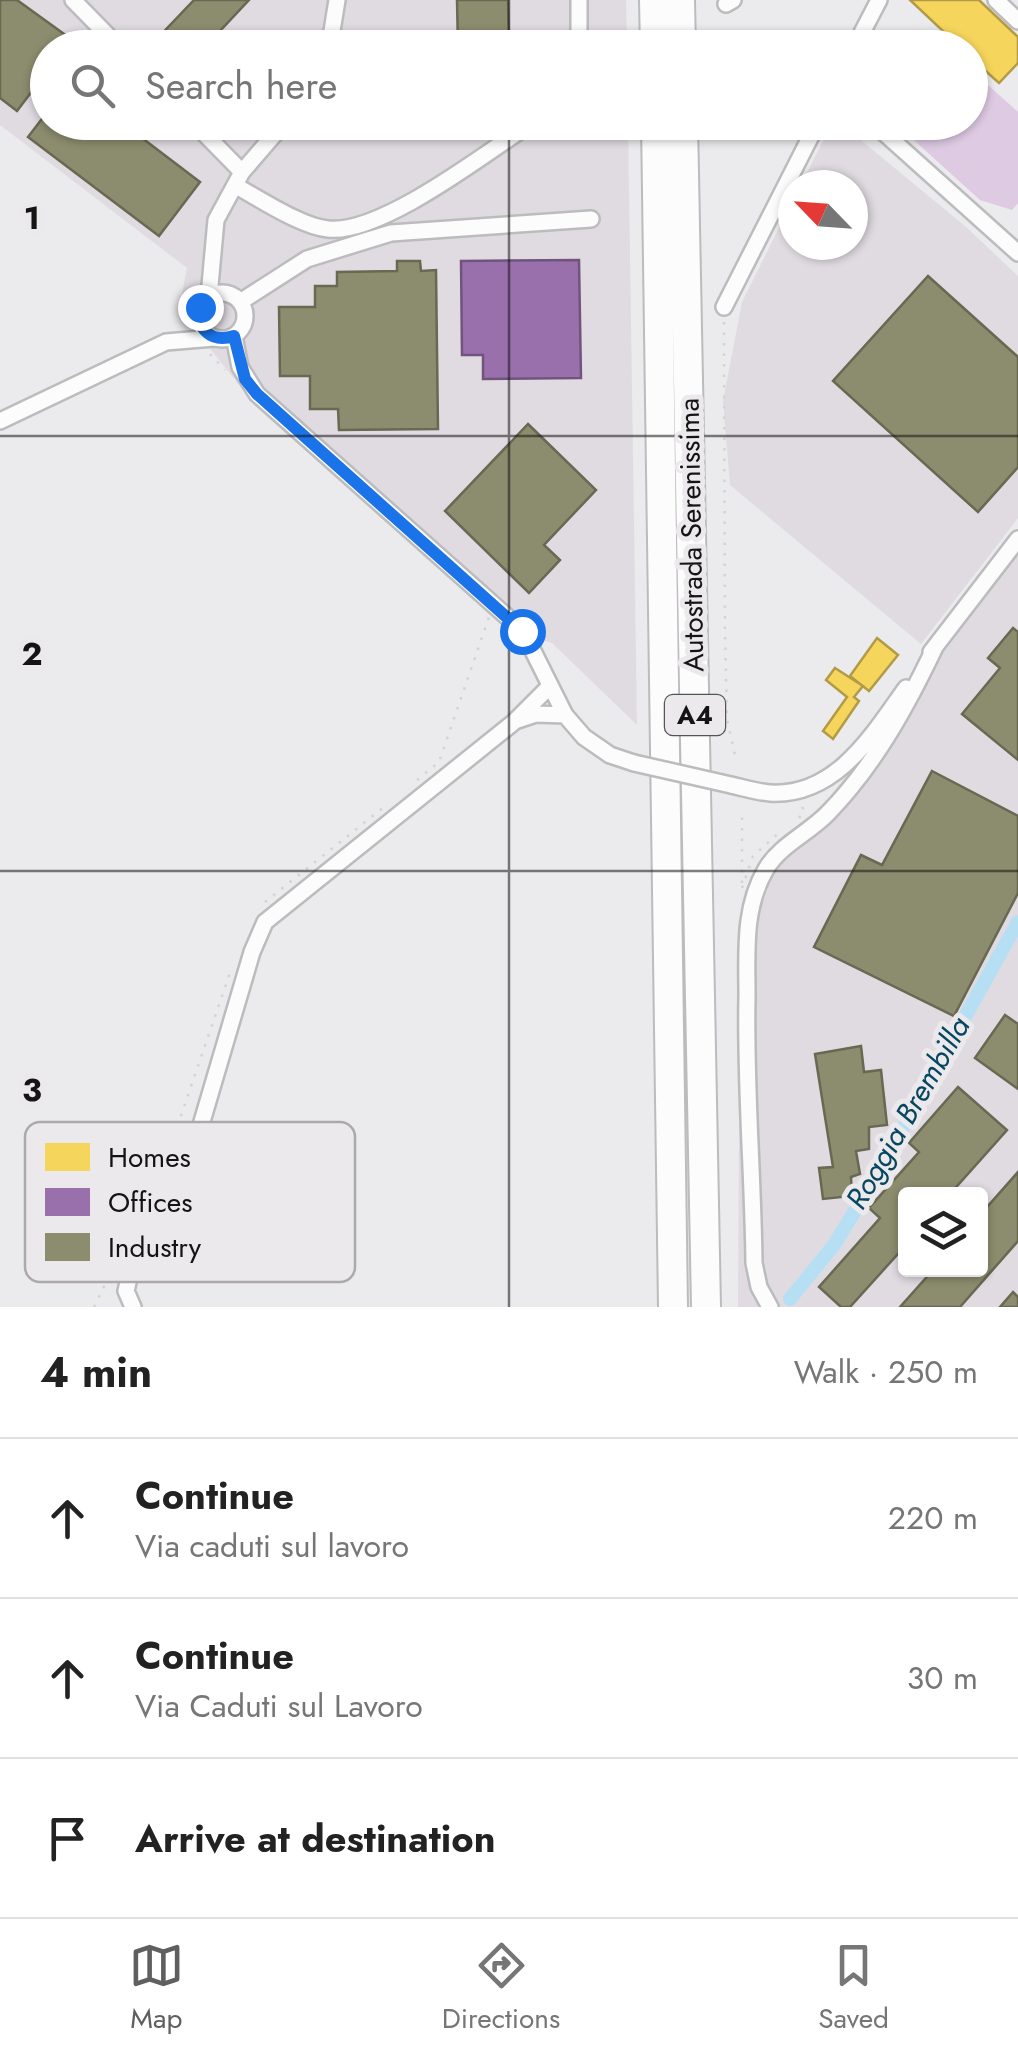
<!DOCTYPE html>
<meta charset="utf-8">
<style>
:root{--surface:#fff;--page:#f2f2f2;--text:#222;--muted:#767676;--line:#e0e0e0;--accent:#605f60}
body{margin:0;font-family:Jost,sans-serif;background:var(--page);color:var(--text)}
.controls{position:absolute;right:30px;bottom:30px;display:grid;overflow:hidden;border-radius:10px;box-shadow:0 2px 8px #0004}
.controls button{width:90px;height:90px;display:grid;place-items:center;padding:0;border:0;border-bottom:2px solid var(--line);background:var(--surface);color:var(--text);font:50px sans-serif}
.compass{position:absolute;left:778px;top:170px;width:90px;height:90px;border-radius:50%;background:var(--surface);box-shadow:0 2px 8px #0004;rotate:295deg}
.stop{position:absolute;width:30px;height:30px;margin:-22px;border:8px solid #1a73e8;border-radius:50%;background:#fff}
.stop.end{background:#1a73e8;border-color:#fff;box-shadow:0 2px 10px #0008}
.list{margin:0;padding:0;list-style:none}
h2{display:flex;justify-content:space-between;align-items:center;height:130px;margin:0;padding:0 40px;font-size:42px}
h2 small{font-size:32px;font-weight:400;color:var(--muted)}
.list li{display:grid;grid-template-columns:65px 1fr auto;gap:30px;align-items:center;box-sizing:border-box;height:160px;padding:0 40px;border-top:2px solid var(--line)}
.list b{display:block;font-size:38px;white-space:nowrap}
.list p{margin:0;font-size:32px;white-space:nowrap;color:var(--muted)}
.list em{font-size:32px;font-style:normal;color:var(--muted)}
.icon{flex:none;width:55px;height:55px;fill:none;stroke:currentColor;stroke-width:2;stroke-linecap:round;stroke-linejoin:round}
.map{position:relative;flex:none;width:1018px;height:1307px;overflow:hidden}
.search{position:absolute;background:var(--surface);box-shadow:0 2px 8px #0004;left:30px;right:30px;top:30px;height:110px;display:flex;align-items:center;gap:25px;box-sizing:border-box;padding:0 35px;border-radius:55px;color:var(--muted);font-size:38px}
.sheet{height:610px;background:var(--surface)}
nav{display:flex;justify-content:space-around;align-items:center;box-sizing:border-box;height:140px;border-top:2px solid var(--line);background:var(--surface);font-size:28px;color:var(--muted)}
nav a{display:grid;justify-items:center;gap:5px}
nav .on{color:var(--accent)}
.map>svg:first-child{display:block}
</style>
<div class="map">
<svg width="1018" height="1307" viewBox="0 0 1018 1307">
<rect width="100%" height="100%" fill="#ebeaec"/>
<path fill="#e0dbe1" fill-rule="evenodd" d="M0 0H626L627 47 48 48V122L628 123 637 725 552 643 509 630 252 401 179 310 187 268 0 125Z
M832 123H840L965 226 1018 276V518L921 644 730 485 723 401 742 302 793 200V245H853V185H801Z
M1018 551V1307H738L740 967 774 870ZM906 1194H980V1270H906Z"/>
<path fill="#decae3" d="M971 70 1018 112V203L1012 210 980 200 895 123 970 122Z"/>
<path fill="#f6d55c" stroke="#b29b47" stroke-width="2.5" d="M910 0H979L1018 37V63L999 83 970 57V48H961Z
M877 638 898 655 869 691 850 676Z
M835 668 863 686 854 697 859 701 833 739 823 731 847 697 826 680Z"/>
<path fill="#9970ab" stroke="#71547e" stroke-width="2.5" d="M579 260 581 378 483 379V355H462L461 261Z"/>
<path fill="#8c8c6e" stroke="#686853" stroke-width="2.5" d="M0 0H17L71 39 64 48H48V70L17 111 0 98Z
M194 0H249L204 48H158L153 43Z
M457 0H508L509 48H458Z
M48 111V122H121L200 182 159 236 28 137Z
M458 122H510V125L458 126Z
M397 261H420L421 271 436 270 438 429 339 430 338 409H310V376H280L279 307H315V286H337V272L397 271Z
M928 276 1018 357V467L978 512 833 381Z
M528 424 596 490 544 545 560 560 529 593 445 511Z
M1013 628 1018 632V760L962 714 1000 668 988 658Z
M932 771 1018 816V893L954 1016 814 947 861 855 882 865Z
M1005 1015 1018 1024V1089L975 1058Z
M861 1046 864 1072 881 1070 887 1125 869 1127V1149L856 1151 860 1174 851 1177 852 1196 823 1199 819 1168 833 1167 815 1054Z
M958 1087 1007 1130 950 1194H906V1245L850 1307H841L819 1287 880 1218 869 1208 919 1152 909 1143Z
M1018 1172V1241L960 1307H900L933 1270H980V1215Z
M1013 1292 1018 1297V1307H1000Z"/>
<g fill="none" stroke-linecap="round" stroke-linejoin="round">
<path stroke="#b7dff4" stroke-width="14" d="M790 1299 834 1245 878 1173 1018 922"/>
<g stroke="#bcbbbd" stroke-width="20">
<path id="minor" d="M73 0 120 48
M579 0V48
M996 0 1018 21
M726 4 733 0
M324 48 332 31 337 0
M854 48 879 0
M193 122 242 172 216 220 209 296
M872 122 1018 253
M242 172 285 122
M236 186C260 199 302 227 328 229 381 235 487 152 533 122
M199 316a23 23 0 1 1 46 0a23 23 0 1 1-46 0Z
M240 302 307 259 391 233 591 219
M724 307 818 122
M234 336 240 367 257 394 523 631 565 715 584 737 610 755 634 763
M0 421 166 342 214 338
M931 652 1018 539
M518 720 536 714 565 715
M731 785C744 788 757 792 770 793 836 797 873 734 906 688
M133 1307 126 1291 129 1278 201 1125 252 952 265 922 514 722 549 687
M770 1307 759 1287 754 1263C753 1174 745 1085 747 996 747 952 743 908 766 869 780 845 809 833 828 813 874 766 907 706 935 647"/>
</g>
<g stroke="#bcbbbd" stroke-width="32">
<path id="motorway" d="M654 0 655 48
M680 0 681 48
M656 122 673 1307
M683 122 706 1307"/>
</g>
<path stroke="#d4d3d4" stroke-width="2.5" stroke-dasharray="2.5 8" stroke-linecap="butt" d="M915 122 987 192 997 197 1018 195
M724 322 725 633 727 719 735 755
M210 354 225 370
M417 780 439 762 489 617
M799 818 804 810 800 804
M742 883V813
M742 888 753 856 781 831
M265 902 384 807
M94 1307 165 1162 232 967"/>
<use href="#minor" stroke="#fcfcfc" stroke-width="15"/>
<use href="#motorway" stroke="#fcfcfc" stroke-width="28"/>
<g stroke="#bcbbbd" stroke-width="20" stroke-linecap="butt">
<path id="minor-bridge" d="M634 763 731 785"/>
</g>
<use href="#minor-bridge" stroke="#fcfcfc" stroke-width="15"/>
</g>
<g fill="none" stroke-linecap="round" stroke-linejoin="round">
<path stroke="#1a73e8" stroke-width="12" d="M200 307C196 330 212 343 234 336L245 379 257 394 522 631"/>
</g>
<path fill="none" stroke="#151415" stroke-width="2.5" stroke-opacity="0.55" d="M509 0V48M509 122V1307M0 436H1018M0 871H1018"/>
<g text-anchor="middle" stroke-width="10" stroke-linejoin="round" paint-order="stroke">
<rect fill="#ece9ed" stroke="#565456" stroke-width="2.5" x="665" y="695" width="60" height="40" rx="8"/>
<g font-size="25" font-weight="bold" fill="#151415">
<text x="695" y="724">A4</text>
</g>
<g font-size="28" fill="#151415" stroke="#ece9ed">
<text transform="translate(691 535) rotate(-91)" y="10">Autostrada Serenissima</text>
</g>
<g font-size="30" font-style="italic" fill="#06465f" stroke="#ece9ed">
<text transform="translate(908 1113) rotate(-60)" y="10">Roggia Brembilla</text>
</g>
</g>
<rect x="25" y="1122" width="330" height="160" rx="15" fill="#ece9ed" stroke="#aca9ac" stroke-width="2.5"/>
<rect x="45" y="1143" width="45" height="28" fill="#f6d55c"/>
<rect x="45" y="1188" width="45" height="28" fill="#9970ab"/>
<rect x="45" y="1233" width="45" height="28" fill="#8c8c6e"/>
<g font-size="28" fill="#151415">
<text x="108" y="1167">Homes</text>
<text x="108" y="1212">Offices</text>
<text x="108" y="1257">Industry</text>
</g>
<g font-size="32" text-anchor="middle" font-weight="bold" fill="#151415" stroke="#ece9ed" stroke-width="10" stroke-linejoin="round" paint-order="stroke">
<text x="32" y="229">1</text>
<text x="32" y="665">2</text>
<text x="32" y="1101">3</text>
</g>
</svg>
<div class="controls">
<button><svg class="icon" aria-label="layers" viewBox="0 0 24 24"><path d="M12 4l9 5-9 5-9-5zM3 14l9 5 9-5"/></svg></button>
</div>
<svg class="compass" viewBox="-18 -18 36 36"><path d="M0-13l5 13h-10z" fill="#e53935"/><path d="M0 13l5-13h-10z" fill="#767676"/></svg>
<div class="stop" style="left:522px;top:631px"></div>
<div class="stop end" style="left:200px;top:307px"></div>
<div class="search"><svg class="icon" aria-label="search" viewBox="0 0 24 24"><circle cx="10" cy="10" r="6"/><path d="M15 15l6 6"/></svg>Search here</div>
</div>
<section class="sheet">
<h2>4 min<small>Walk · 250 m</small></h2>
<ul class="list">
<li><svg class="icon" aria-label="ahead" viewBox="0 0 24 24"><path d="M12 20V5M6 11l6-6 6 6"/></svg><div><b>Continue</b><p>Via caduti sul lavoro</p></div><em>220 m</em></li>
<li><svg class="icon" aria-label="ahead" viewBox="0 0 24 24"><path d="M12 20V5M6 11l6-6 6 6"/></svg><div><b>Continue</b><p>Via Caduti sul Lavoro</p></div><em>30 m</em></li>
<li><svg class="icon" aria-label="arrive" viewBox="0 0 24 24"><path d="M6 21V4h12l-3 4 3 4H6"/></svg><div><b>Arrive at destination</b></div></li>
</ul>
</section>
<nav>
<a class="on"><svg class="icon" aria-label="map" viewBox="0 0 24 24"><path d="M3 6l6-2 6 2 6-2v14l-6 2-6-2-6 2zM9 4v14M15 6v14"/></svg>Map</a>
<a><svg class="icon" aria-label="directions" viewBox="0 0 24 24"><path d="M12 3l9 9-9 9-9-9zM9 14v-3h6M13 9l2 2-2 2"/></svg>Directions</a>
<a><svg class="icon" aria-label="saved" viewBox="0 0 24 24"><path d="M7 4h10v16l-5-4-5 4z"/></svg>Saved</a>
</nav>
